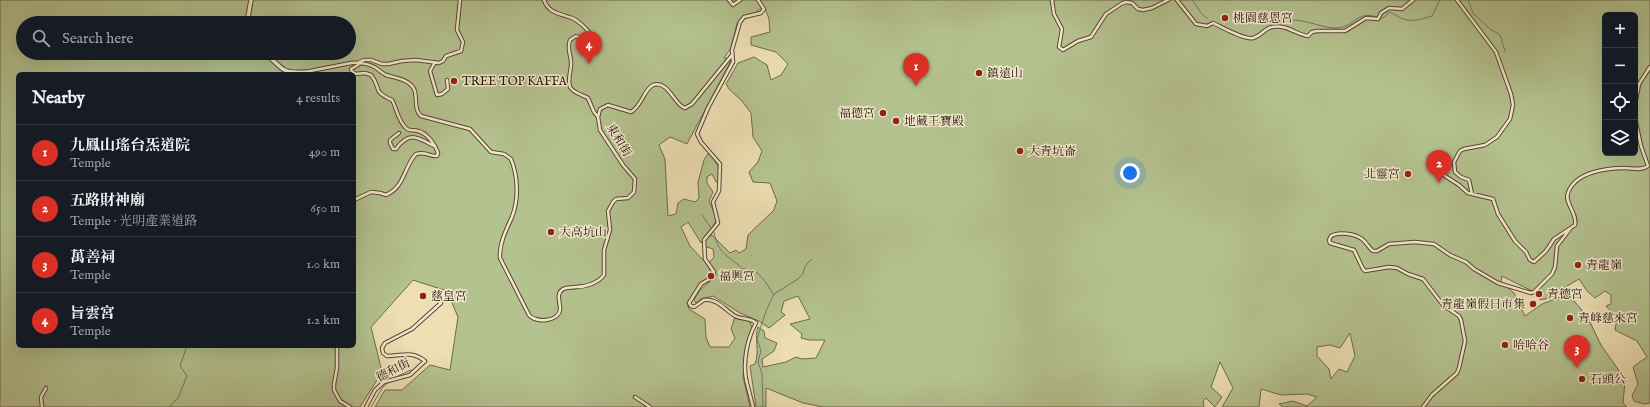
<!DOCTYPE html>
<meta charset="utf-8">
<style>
:root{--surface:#171b24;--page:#20242c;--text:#f1f3f6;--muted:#9ea1a6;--line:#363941;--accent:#d93025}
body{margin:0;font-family:"IM FELL English","Noto Serif TC",serif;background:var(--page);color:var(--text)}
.controls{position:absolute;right:12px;top:12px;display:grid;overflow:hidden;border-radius:6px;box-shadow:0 4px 16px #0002}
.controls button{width:36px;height:36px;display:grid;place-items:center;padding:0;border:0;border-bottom:1px solid var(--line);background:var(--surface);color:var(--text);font:20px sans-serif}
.you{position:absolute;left:1130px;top:173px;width:14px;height:14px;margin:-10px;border:3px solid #fff;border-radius:50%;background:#1a73e8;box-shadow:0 0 0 6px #1a73e833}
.badge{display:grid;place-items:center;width:26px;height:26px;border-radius:50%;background:var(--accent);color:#fff;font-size:13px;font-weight:700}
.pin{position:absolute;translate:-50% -33px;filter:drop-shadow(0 1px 2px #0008)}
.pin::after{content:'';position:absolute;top:21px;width:14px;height:12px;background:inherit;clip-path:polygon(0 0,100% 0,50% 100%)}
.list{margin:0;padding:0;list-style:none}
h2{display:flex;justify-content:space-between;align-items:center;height:52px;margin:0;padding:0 16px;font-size:17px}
h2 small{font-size:13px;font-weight:400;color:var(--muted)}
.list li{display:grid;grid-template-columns:26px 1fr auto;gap:12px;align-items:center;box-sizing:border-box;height:56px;padding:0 16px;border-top:1px solid var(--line)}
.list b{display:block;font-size:15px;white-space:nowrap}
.list p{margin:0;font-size:13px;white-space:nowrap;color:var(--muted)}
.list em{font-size:13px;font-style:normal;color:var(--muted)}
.icon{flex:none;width:22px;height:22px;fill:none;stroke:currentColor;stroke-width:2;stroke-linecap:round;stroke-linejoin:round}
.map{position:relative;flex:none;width:1650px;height:407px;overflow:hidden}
.search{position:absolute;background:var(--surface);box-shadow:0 4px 16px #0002;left:16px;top:16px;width:340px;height:44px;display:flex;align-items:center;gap:10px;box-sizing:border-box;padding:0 14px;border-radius:22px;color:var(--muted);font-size:15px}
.panel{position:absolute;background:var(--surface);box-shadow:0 4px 16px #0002;left:16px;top:72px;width:340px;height:276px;border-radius:6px}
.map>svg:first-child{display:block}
</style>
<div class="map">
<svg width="1650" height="407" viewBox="0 0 1650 407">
<rect width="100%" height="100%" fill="#eddfb3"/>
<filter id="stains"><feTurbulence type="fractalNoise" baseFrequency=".005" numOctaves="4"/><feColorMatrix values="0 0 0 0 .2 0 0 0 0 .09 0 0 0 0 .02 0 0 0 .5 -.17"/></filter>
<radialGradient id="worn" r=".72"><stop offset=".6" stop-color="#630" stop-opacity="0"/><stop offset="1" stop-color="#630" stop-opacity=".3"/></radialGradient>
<path fill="#b4c28f" stroke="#6d6a4c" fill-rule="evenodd" d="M0 0H1650V403L1644 404 1634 401 1632 396 1638 384 1633 367 1647 357 1637 341 1615 330 1617 318 1606 306 1611 304V295L1605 291 1595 298 1587 291 1579 279 1562 289 1553 288 1550 298 1540 300 1542 293 1532 291 1502 276 1501 282 1514 293 1525 316 1542 304 1568 294 1587 316 1601 345 1622 375 1625 381 1623 403 1627 407H1282L1279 404 1293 401 1307 406 1317 397 1307 394 1281 395 1261 389 1259 407H1222L1233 388 1220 362 1211 387 1222 397 1215 407 1206 398 1203 401 1204 407H823L803 403 766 388V407H756L750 366 755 364C760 351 754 338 758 327L764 331 765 338 777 343 774 351 762 359 763 367 786 362 796 357 802 359 816 358 825 340H809L801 338 802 334 790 324 810 319 798 296 784 301 781 312 785 315 769 328 759 321 740 313 713 296 701 299 696 303 694 300 700 290 716 276 715 270 709 263 714 257 713 249 707 247 705 249 703 246 707 237 712 235 730 253 736 250 739 253 746 249 748 235 774 210 777 201 770 183 753 182 749 172 758 162 762 151 753 137 751 113 742 101 729 89 726 84 738 63 754 57 767 65 771 80 781 75 788 64 776 52 751 45V37L770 32 769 19 765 8 760 9 753 15 737 23 731 48 724 58 732 59 687 144 670 137 659 145 665 159 668 216 676 214 678 203 684 199 695 202 699 198 698 182 704 160 709 152 718 166 719 180 716 182 712 174 707 177V183L713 192 709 201 717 220 701 243 688 222 681 227 690 246 705 262 712 273 708 280 699 285 687 303 689 309 705 319 706 337 710 347H729L735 338 731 329 735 317 750 322 752 327 747 341 743 377 750 407H375L385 390H402L430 365 450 370 458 317 447 291 413 280 371 327 382 372 360 407H0ZM1605 15H1635V153H1605ZM23 23H349V53H23ZM18 74H354V346H18ZM1350 333 1355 356 1347 372 1339 369 1331 379 1329 369 1317 356V347L1330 345 1340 348Z"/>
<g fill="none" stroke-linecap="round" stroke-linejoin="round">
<path stroke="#6b786e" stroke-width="1" d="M1142 0H1146
M1192 0C1199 7 1198 12 1208 19
M1468 0 1473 13 1490 29 1500 35 1505 51
M1380 18H1383L1390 12C1408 23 1412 22 1432 16L1440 0
M1293 20C1307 20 1326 29 1337 28 1354 27 1357 10 1377 17
M702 215 711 228
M713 230C715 234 715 239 717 243 721 255 735 260 742 269 759 268 765 281 773 294
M396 377 411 370
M169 407 178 398 187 376 180 366 187 346
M371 407 383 387 389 382
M763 407 762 374 758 362 761 351 757 339 766 311 774 294 798 279 803 274 805 266 812 259"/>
<g stroke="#584534" stroke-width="4.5">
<path id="minor" d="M544 0C548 13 561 14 572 18 579 21 589 31 593 37L592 40 588 41 576 36 570 40C567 48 570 53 571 61 572 69 567 79 570 87 573 93 583 95 588 98L594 112 598 117
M729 0 733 5 740 0
M1052 0 1054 14 1062 29 1059 47 1063 50 1078 41 1091 37 1106 14 1121 4 1126 2 1132 3 1138 9 1143 10 1152 8 1168 0
M1177 0 1196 24 1207 26 1213 23C1222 27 1244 40 1253 38 1261 36 1265 28 1272 27 1287 24 1297 35 1308 36L1312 32 1317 31H1345L1366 18 1378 19 1381 13 1389 8 1402 9 1413 0
M1457 0 1496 52 1511 94 1513 105 1510 119 1497 137 1485 145 1464 149 1460 151 1454 162 1455 172 1461 177 1469 180 1472 194
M435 62 430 71 437 95 442 94 448 89 447 80
M305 72 351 63C358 62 370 64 376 68 379 70 382 73 386 75 395 78 409 79 414 89 418 97 413 109 421 116L470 129 491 152 504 154 511 159C518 176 519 199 512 217 506 230 499 244 500 258L529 315C535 323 558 322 560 310 561 303 555 294 563 289 567 287 572 288 576 287 586 287 598 283 604 275V250L610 230 608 211 613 202 616 199 628 198 634 192 635 179 623 165 600 130 598 117 600 109 608 105 631 112C642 106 644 89 653 85 669 80 674 105 685 108L692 104 732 55
M1635 105 1639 84 1650 67
M399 133 390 140V143L393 149H396C409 131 417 137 434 146
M1438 168 1445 176 1459 185 1468 193 1493 199 1498 214 1515 241 1526 252 1530 260 1534 262 1546 251 1554 239 1575 225C1578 214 1564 203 1568 193 1575 172 1606 168 1625 168 1632 168 1642 171 1648 166L1641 146 1635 118
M354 200 371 192 380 193 386 195C405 187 404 166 416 154 427 151 429 157 437 156L438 153C435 144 427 133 418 131 414 129 409 132 406 128 398 121 397 109 392 100 371 91 382 88 371 75L365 73 355 74 351 70V69L358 65 359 62 364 60H371L382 64H388L402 61 416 60 439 63 443 61 446 56 461 51 463 42 457 30 460 0
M337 346V368L334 384V390L340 401 350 407
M635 397 650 407
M42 407 41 397 46 388
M366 407 375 390 384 382 410 375 425 361C411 350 403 356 387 356L383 353 382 348 385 343 412 329 441 303 438 300
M753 407C751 398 748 388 746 379 743 361 747 339 756 323 749 317 742 320 735 316 725 310 717 298 704 300L694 307 691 306 689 303 701 284 711 278 714 272 705 259 704 240 718 223 713 202 719 191 720 164 701 142 697 134 708 108 733 62 732 50 740 22 744 17 761 13 764 9 758 0
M1423 407 1432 395 1457 373 1459 368 1465 341 1461 320 1459 316 1443 305 1423 279 1408 274 1397 268 1389 267 1365 271 1363 269 1354 250 1330 243 1329 240 1331 236C1339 231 1355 234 1362 239 1366 242 1369 248 1373 251H1377L1389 244 1415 242 1434 244 1450 255 1466 262 1474 269 1498 283 1531 293 1534 292 1552 274 1555 267 1557 246 1570 229"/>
</g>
<g stroke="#584534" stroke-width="5.5">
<path id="tertiary" d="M247 23 251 0
M264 53C283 66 278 74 305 72"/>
</g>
<use href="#minor" stroke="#f3eace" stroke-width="2.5"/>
<use href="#tertiary" stroke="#f3eace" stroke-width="3.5"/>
</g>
<g fill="#8f2418" stroke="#f3eace" stroke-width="1.5">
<circle cx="1225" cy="18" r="4"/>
<circle cx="979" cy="73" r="4"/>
<circle cx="454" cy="81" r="4"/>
<circle cx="883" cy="113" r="4"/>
<circle cx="896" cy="121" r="4"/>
<circle cx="1020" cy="151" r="4"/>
<circle cx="1408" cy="174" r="4"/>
<circle cx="551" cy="232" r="4"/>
<circle cx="1578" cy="265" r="4"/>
<circle cx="711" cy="276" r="4"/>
<circle cx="1539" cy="294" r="4"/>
<circle cx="423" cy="296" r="4"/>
<circle cx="1533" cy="304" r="4"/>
<circle cx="1570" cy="318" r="4"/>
<circle cx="1505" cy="345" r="4"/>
<circle cx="1582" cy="379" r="4"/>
</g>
<g text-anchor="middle" stroke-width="3" stroke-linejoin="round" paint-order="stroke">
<g font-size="12" fill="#26120a" stroke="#f3eace" text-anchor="start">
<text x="1233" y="22">桃園慈恩宮</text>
<text x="987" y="77">鎮遠山</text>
<text x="462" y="85">TREE TOP KAFFA</text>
<text x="875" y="117" text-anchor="end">福德宮</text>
<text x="904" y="125">地藏王寶殿</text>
<text x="1028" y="155">大青坑崙</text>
<text x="1400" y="178" text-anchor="end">北靈宮</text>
<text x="559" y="236">大高坑山</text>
<text x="1586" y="269">青龍嶺</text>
<text x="719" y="280">福興宮</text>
<text x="1547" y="298">青德宮</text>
<text x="431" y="300">慈皇宮</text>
<text x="1525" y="308" text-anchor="end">青龍嶺假日市集</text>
<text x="1578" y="322">青峰慈來宮</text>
<text x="1513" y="349">哈哈谷</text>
<text x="1590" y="383">石頭公</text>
</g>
<g font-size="12" fill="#26120a" stroke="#f3eace">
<text transform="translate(619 140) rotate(59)" y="4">東和街</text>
<text transform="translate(393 370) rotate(-27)" y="4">德和街</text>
</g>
</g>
<rect width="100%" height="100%" filter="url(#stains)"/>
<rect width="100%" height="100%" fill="url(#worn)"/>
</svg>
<div class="controls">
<button>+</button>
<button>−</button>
<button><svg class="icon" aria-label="locate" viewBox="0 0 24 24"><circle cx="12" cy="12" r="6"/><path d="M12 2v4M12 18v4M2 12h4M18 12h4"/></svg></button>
<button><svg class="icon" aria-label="layers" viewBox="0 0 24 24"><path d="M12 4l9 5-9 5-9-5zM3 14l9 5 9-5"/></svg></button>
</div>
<div class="you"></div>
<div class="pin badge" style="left:916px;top:86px">1</div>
<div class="pin badge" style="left:1439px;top:183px">2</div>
<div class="pin badge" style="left:1577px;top:368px">3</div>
<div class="pin badge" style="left:589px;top:64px">4</div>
<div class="search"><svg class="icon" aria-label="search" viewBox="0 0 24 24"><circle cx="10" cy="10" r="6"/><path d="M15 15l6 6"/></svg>Search here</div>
<section class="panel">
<h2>Nearby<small>4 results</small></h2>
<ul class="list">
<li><span class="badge">1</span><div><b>九鳳山瑤台炁道院</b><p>Temple</p></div><em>490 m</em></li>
<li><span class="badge">2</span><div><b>五路財神廟</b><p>Temple · 光明產業道路</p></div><em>650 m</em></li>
<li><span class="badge">3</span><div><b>萬善祠</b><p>Temple</p></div><em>1.0 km</em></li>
<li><span class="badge">4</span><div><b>旨雲宮</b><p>Temple</p></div><em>1.2 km</em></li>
</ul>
</section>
</div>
